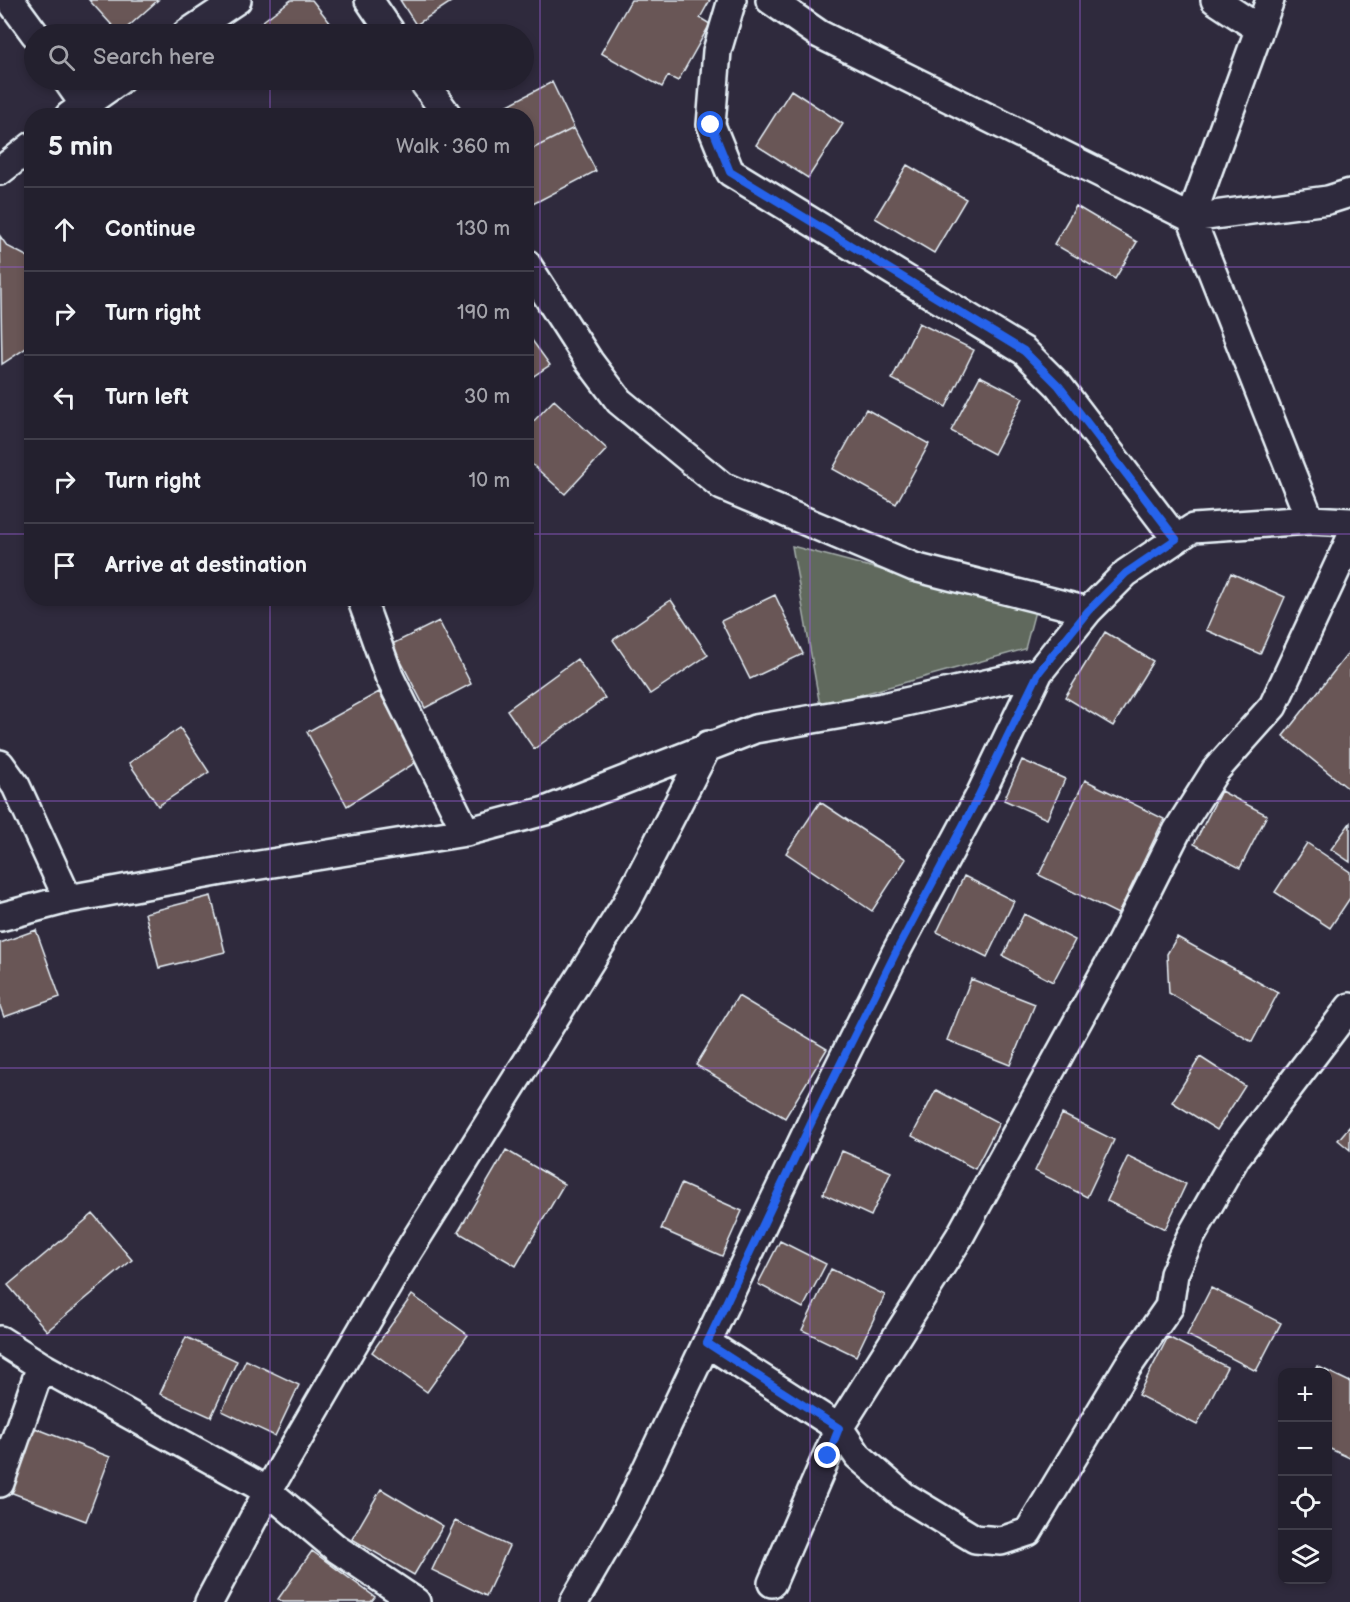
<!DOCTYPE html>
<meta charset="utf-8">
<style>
:root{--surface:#23202e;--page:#2b2836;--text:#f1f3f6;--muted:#a3a3aa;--line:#403e4a}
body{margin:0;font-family:"Balsamiq Sans",sans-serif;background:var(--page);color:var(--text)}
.controls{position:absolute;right:18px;bottom:18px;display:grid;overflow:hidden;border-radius:12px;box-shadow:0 3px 9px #0003}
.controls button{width:54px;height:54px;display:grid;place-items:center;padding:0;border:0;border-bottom:2px solid var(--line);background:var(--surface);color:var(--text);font:30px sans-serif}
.stop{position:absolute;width:18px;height:18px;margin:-14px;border:4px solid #2563eb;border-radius:50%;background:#fff}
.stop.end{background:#2563eb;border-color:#fff;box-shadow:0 2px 6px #0008}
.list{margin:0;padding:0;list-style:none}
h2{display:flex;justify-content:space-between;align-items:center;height:78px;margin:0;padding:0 24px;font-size:26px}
h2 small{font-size:20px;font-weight:400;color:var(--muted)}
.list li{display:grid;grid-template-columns:39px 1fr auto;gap:18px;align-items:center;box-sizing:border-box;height:84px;padding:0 24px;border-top:2px solid var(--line)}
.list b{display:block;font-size:22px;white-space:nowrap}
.list em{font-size:20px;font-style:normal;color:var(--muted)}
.icon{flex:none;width:33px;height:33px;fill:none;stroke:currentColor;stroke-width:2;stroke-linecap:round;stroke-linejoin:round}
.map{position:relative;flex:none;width:1350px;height:1602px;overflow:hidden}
.search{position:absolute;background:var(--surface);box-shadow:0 3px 9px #0003;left:24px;top:24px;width:510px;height:66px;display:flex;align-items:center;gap:15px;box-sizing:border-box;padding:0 21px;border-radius:33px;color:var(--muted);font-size:22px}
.panel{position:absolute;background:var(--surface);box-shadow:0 3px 9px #0003;left:24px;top:108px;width:510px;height:498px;border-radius:24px}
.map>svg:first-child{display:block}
</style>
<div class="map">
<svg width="1350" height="1602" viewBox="0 0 1350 1602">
<rect width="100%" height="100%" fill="#2f2a3d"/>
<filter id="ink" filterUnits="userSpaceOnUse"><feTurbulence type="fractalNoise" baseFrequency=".0167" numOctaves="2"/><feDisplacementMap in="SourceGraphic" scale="12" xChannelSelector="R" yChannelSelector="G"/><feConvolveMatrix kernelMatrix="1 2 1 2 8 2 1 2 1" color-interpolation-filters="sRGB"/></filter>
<g filter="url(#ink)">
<path fill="#60695d" stroke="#a4adaa" stroke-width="1.5" d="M792 546 1035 611 1025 649 820 706Z"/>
<path fill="#695757" stroke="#e8f1f8" stroke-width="1.5" d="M89 0H158L120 34Z
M291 0H312L339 34H261L255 27Z
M400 0H454L416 25Z
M631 0H710L700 18 710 24 678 81 668 76 662 87 601 53Z
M552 82 574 128 526 152V116H487Z
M791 90 843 124 808 178 756 145Z
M574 128 596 171 527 207 526 152Z
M907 165 966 199 934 253 875 218Z
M1076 206 1137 242 1115 279 1054 244Z
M0 236 7 246 32 259V344L2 364Z
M919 323 974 350 946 407 892 379Z
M526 332 550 365 526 381Z
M980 376 1023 398 994 454 951 431Z
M554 400 607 449 565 494 526 459V429Z
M866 409 929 444 896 504 833 469Z
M1231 573 1285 597 1260 654 1206 630Z
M775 595 803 654 750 679 721 621Z
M671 600 708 655 650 694 613 640Z
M439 621 471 684 425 708 392 644Z
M1105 632 1153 661 1113 726 1065 697Z
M1350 651V790L1283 736Z
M577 659 605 698 534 749 507 710Z
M379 692 418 761 347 806 307 732Z
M180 728 209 772 158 806 129 763Z
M1022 760 1065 779 1047 819 1004 800Z
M1085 780 1164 819 1118 914 1039 875Z
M1221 791 1267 815 1240 868 1194 844Z
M820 802 906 859 872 911 786 853Z
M1350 823V862L1331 849Z
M1307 843 1350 872V898L1330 928 1275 892Z
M964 876 1014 901 987 957 937 932Z
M211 896 225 952 159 968 145 913Z
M1024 914 1075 940 1053 982 1003 956Z
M36 930 60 997 4 1017 0 1006V943Z
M1177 937 1278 993 1252 1042 1169 993 1167 954Z
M971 979 1035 1004 1010 1065 947 1040Z
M738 996 827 1049 785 1118 696 1065Z
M1200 1057 1245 1086 1217 1130 1172 1102Z
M936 1090 999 1123 975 1169 912 1136Z
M1062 1114 1114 1140 1087 1197 1035 1171Z
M1350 1126V1150L1338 1140Z
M506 1150 564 1184 516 1266 458 1232Z
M842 1151 891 1172 871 1216 823 1194Z
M1128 1156 1186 1184 1165 1229 1107 1201Z
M681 1184 742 1211 722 1256 661 1229Z
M93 1214 132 1260 47 1331 8 1285Z
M780 1241 826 1264 803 1308 758 1284Z
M831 1269 885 1295 856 1356 802 1330Z
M1211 1288 1281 1323 1256 1371 1187 1335Z
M412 1295 468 1335 427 1392 372 1352Z
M186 1337 237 1361 211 1417 160 1394Z
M1168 1337 1227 1367 1197 1425 1138 1395Z
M246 1360 299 1385 275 1436 222 1411Z
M1317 1366 1350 1382V1458L1328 1448V1372H1314Z
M35 1428 110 1457 86 1521 10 1492Z
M381 1489 443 1526 414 1575 352 1539Z
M455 1521 509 1546 486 1596 432 1570Z
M312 1551 375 1597 371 1602H283L278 1599Z"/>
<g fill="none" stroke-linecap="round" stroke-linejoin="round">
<g stroke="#e8f1f8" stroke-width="32">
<path id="street" d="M10 0 35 34
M369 0 392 34
M732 0 717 51 711 125 730 172 1024 351 1059 386 1176 539
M770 0 819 34 1191 218 1328 200 1350 193
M1215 0 1259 29
M1270 0 1191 218 1310 520
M186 34 237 0
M67 80 92 116
M422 80 448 116
M69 116 120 80
M0 171 32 146
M526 263 589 361 619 401 722 486 914 567 1088 611
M361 598 389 676 466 832
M0 764 16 786 68 899
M0 917 68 899 228 870 466 832 545 811 755 729 883 707 1039 672 1088 611 1126 573 1193 528 1310 520 1350 522
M0 1340 41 1366 268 1491 337 1549 416 1602
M707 1343 839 1428 858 1456 904 1496 975 1539 1001 1541 1028 1532 1128 1366 1169 1307 1174 1274 1190 1238 1236 1157 1350 1007
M0 1483 41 1366
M772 1583 839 1428 960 1236 1120 944 1177 831 1215 771 1273 706 1350 540
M209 1602 268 1491 399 1266 626 904 708 745
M574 1602 626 1512 813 1119 896 952 979 797 1039 672"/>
</g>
<use href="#street" stroke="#2f2a3d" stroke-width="27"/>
</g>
</g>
<g fill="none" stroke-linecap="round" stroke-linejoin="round" filter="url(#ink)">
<path stroke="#2563eb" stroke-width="8" d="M711 125 730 172 1024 351 1059 386 1176 539 1126 573 1088 611 1039 672 978 797 896 952 813 1119 707 1343 839 1428 828 1456"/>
</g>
<path fill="none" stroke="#965dcd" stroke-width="1.5" stroke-opacity="0.55" d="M270 0V34M540 0V1602M810 0V1602M1080 0V1602M270 80V116M0 267H32M526 267H1350M0 534H32M526 534H1350M270 598V1602M0 801H1350M0 1068H1350M0 1335H1350"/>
</svg>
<div class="controls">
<button>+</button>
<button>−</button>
<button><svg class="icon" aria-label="locate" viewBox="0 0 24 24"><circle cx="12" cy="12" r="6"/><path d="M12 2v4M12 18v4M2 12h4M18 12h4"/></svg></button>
<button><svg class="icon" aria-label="layers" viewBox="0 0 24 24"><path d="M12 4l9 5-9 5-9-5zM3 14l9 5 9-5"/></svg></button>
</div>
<div class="stop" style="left:711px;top:125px"></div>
<div class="stop end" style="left:828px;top:1456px"></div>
<div class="search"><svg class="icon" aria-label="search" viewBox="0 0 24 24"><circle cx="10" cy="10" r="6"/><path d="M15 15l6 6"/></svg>Search here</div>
<section class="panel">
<h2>5 min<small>Walk · 360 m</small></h2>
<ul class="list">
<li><svg class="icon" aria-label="ahead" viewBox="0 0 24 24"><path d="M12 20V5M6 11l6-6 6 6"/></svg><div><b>Continue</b></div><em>130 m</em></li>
<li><svg class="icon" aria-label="right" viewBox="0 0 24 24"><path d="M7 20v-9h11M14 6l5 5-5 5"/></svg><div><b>Turn right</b></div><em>190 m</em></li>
<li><svg class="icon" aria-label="left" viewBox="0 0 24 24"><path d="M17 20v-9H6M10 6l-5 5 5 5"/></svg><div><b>Turn left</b></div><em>30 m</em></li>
<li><svg class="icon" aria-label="right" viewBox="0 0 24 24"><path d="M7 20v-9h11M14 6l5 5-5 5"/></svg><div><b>Turn right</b></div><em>10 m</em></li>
<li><svg class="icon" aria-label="arrive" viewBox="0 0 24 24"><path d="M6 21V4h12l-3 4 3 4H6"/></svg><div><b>Arrive at destination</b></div></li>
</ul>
</section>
</div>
